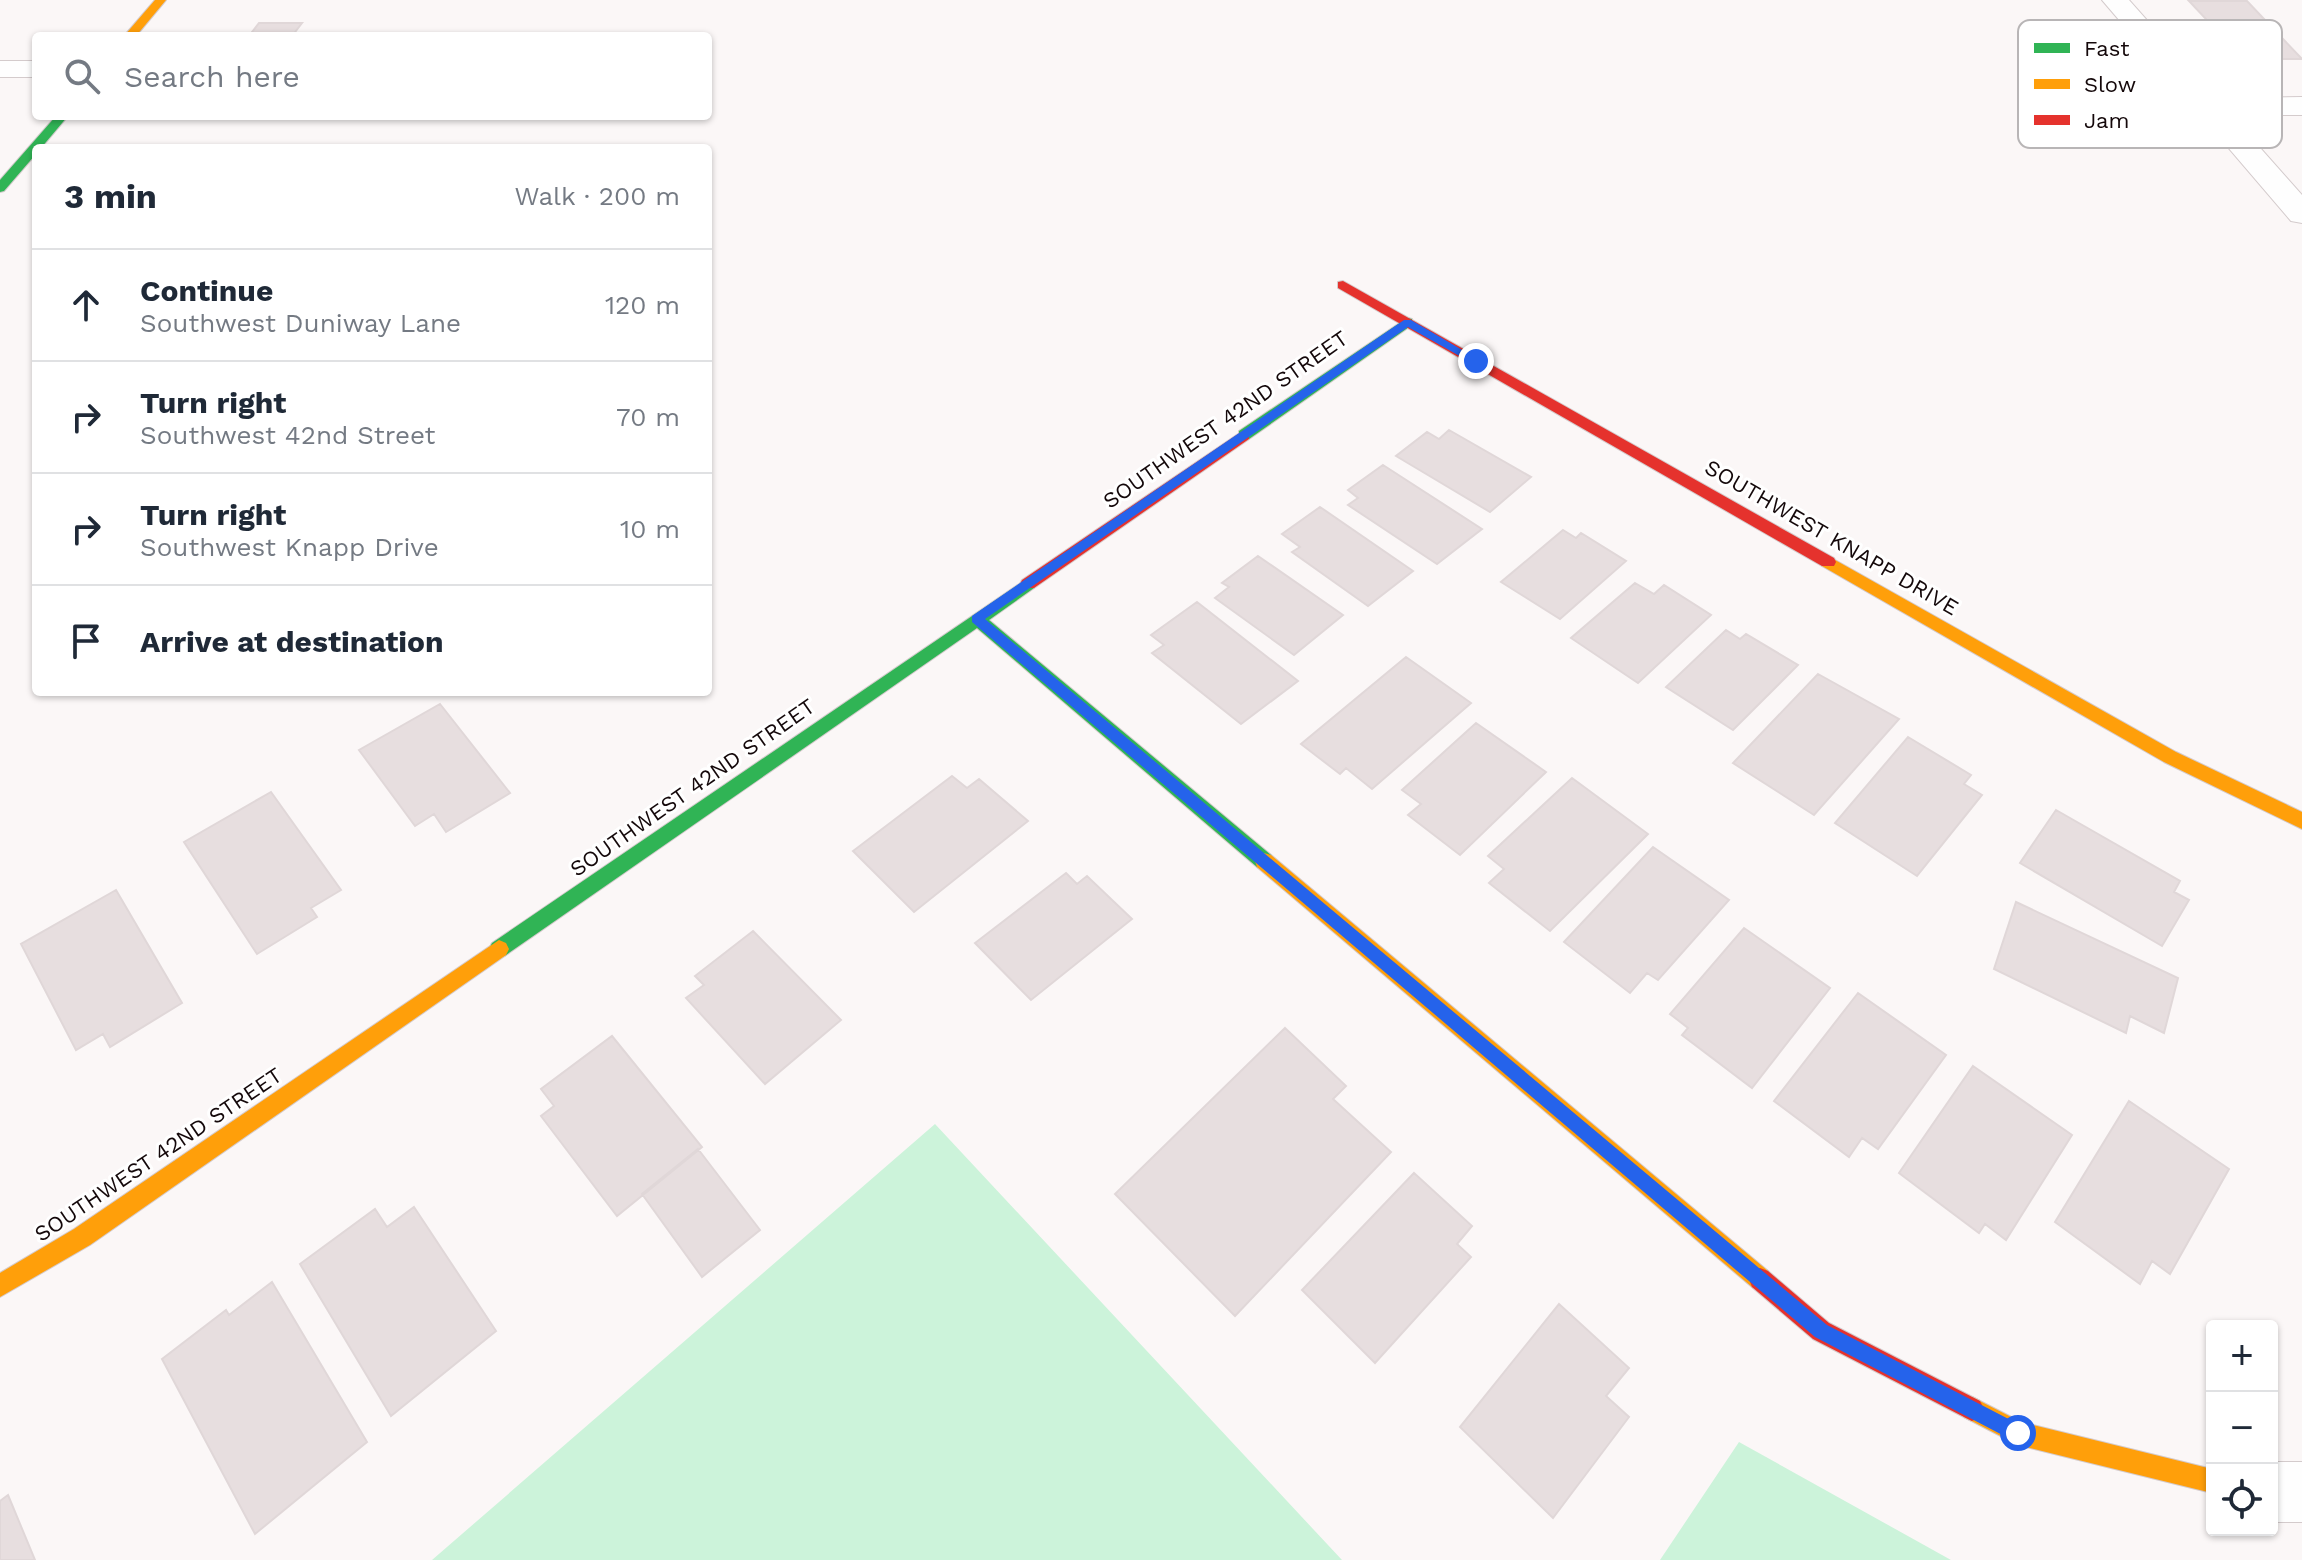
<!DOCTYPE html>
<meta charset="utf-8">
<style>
:root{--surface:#fff;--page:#f2f2f3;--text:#1f2937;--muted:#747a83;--line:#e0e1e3}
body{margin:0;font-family:"Work Sans",sans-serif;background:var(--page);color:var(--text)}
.controls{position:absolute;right:24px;bottom:24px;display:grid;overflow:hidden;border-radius:8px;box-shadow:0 2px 6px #0004}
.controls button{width:72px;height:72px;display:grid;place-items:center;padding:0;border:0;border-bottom:2px solid var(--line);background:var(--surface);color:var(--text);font:40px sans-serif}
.stop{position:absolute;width:24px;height:24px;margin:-18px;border:6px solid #2563eb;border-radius:50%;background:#fff}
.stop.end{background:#2563eb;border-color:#fff;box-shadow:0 2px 8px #0008}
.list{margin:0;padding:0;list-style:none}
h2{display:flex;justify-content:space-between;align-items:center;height:104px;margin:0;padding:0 32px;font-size:34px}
h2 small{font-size:26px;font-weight:400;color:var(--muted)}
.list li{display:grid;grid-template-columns:52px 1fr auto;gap:24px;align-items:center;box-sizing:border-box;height:112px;padding:0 32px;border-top:2px solid var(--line)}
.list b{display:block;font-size:30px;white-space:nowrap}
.list p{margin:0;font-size:26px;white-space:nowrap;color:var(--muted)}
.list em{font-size:26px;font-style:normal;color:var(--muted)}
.icon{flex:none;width:44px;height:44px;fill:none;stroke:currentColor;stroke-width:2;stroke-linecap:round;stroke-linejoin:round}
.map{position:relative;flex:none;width:2302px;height:1560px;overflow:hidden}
.search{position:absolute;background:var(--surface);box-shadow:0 2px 6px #0004;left:32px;top:32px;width:680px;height:88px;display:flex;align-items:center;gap:20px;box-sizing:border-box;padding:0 28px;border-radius:8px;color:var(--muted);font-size:30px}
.panel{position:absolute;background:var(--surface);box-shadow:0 2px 6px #0004;left:32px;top:144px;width:680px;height:552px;border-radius:8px}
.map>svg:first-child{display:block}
</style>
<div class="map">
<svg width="2302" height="1560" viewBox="0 0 2302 1560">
<rect width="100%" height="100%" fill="#fbf7f7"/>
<path fill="#ccf3da" d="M935 1124 1342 1560H432Z
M1739 1442 1951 1560H1660Z"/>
<path fill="#e7dedf" stroke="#e0d7d8" stroke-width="2" d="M2189 1H2247L2302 59H2261L2254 52H2237Z
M259 23H302L292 36H249Z
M1449 430 1531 477 1490 512 1396 456 1427 432 1439 439Z
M1383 465 1482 529 1437 564 1348 505 1358 498 1348 490Z
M1320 507 1413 571 1368 606 1292 552 1300 547 1282 534Z
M1563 530 1576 538 1581 533 1626 561 1560 619 1501 582Z
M1258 556 1343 615 1294 655 1215 598 1229 587 1222 583Z
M1635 583 1654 594 1664 585 1711 615 1638 683 1571 638Z
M1197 602 1298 681 1241 724 1152 653 1164 645 1151 635Z
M1726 630 1740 639 1746 634 1798 665 1733 730 1666 687Z
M1406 657 1471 703 1372 789 1346 768 1340 774 1301 744Z
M1818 674 1899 719 1814 815 1733 763Z
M440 704 510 793 446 832 434 814 415 826 359 750Z
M1476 723 1546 772 1460 855 1408 815 1421 804 1402 790Z
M1908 737 1971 775 1964 784 1982 795 1917 876 1835 823Z
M952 776 967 788 979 779 1028 821 914 912 853 851Z
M1572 778 1648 834 1550 931 1489 883 1504 869 1488 856Z
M271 792 341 890 311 908 317 917 257 954 184 842Z
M2056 810 2180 881 2174 892 2189 900 2162 946 2020 863Z
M1653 847 1729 900 1658 980 1647 973 1630 993 1564 942Z
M1066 873 1077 884 1087 876 1132 919 1031 1000 975 943Z
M116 890 182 1003 110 1047 103 1034 76 1050 21 944Z
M2016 902 2178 978 2164 1033 2130 1016 2126 1033 1994 969Z
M1744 928 1830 988 1752 1088 1682 1035 1688 1028 1670 1014Z
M753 931 841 1020 765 1084 686 998 704 985 695 976Z
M1858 993 1946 1055 1878 1149 1862 1138 1849 1157 1774 1101Z
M1285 1028 1346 1086 1333 1099 1391 1152 1235 1316 1115 1194Z
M612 1036 702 1147 617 1216 541 1116 554 1106 541 1089Z
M1973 1066 2072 1135 2006 1240 1985 1224 1979 1233 1899 1173Z
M2129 1101 2229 1169 2170 1274 2152 1261 2140 1284 2055 1222Z
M698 1149 760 1230 702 1277 642 1194Z
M1414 1173 1472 1226 1457 1244 1471 1257 1375 1363 1302 1290Z
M414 1207 496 1331 391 1416 300 1264 375 1209 387 1227Z
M272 1282 367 1442 255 1534 162 1359 226 1310 229 1315Z
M1559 1304 1629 1368 1606 1396 1629 1417 1553 1518 1460 1427Z
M8 1495 35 1560H0V1501Z"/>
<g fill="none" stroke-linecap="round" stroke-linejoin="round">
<g stroke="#d4cbcc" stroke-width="2">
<path id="street" d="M2102 0H2129L2216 98 2302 97V115H2231L2302 195V223L2291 221Z
M0 61H36V77H0Z
M2272 1462H2302V1522H2272Z"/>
</g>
<g stroke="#d4cbcc" stroke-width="2">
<path id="fast" d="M56 116H68L41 148H36V154L4 191 0 192V180Z
M1407 318 1412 319V325L1249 439H1239V431Z
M1028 578 1034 580 1036 584 1034 588 989 620 1271 855 1273 861 1271 867 1264 869 1257 867 977 628 506 955 499 958 492 955 489 949 492 943Z"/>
</g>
<g stroke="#d4cbcc" stroke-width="2">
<path id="slow" d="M155 0H166L136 36H124Z
M1828 556 2176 752 2302 812V829L2164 762 1822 566 1820 562 1822 558Z
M1264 853 1271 855 1768 1271 1771 1279 1768 1287 1760 1290 1752 1287 1257 867 1255 861 1257 855Z
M499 940 506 943 509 949 506 955 90 1245 0 1297V1273L74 1229Z
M1972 1397 2021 1422 2212 1469V1493L2018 1445 1964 1417 1960 1409 1964 1401Z"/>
</g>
<g stroke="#d4cbcc" stroke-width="2">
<path id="jam" d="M1343 281 1834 558 1836 562 1834 566H1822L1338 288V282Z
M1244 430 1249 431V439L1034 588H1022L1020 584 1022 580Z
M1760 1268 1768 1271 1829 1323 1980 1401 1984 1409 1980 1417 1972 1421 1964 1417 1813 1339 1752 1287 1749 1279 1752 1271Z"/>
</g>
<use href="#street" fill="#fefefe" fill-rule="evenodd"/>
<use href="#fast" fill="#30b455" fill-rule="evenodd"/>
<use href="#slow" fill="#ff9f0a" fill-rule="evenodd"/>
<use href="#jam" fill="#e5322d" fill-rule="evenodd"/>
</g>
<path fill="#2563eb" d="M1404 320H1411L1481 361 1472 363 1408 327 985 619 1827 1325 2024 1427 2027 1433 2024 1440 2018 1442 2012 1440 1815 1337 972 622V616Z"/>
<g text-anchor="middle" stroke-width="6" stroke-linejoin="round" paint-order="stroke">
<g font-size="22" fill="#14080a" stroke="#fff">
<text transform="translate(1225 419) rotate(-35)" y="8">SOUTHWEST 42ND STREET</text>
<text transform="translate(1832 537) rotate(30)" y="8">SOUTHWEST KNAPP DRIVE</text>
<text transform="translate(692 787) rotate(-35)" y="8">SOUTHWEST 42ND STREET</text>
<text transform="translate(158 1154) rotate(-34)" y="8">SOUTHWEST 42ND STREET</text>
</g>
</g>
<rect x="2018" y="20" width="264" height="128" rx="12" fill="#fff" stroke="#b8b5b6" stroke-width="2"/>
<rect x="2034" y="43" width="36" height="10" fill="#30b455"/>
<rect x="2034" y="79" width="36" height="10" fill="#ff9f0a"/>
<rect x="2034" y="115" width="36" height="10" fill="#e5322d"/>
<g font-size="22" fill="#14080a">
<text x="2084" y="56">Fast</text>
<text x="2084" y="92">Slow</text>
<text x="2084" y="128">Jam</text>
</g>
</svg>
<div class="controls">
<button>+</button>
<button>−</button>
<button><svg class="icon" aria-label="locate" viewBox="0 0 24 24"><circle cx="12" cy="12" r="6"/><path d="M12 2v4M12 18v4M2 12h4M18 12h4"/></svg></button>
</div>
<div class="stop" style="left:2018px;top:1433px"></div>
<div class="stop end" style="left:1476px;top:361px"></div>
<div class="search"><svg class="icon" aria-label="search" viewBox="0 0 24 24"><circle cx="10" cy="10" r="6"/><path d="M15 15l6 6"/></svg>Search here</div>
<section class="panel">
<h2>3 min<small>Walk · 200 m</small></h2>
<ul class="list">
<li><svg class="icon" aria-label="ahead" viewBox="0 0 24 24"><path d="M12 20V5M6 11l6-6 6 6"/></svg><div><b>Continue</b><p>Southwest Duniway Lane</p></div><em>120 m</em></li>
<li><svg class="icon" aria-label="right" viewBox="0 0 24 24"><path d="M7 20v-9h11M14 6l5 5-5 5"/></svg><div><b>Turn right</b><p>Southwest 42nd Street</p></div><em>70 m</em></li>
<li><svg class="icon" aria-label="right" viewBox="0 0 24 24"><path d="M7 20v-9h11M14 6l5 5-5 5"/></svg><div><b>Turn right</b><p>Southwest Knapp Drive</p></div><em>10 m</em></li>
<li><svg class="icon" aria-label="arrive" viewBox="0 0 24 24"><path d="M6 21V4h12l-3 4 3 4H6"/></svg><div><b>Arrive at destination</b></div></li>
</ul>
</section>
</div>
